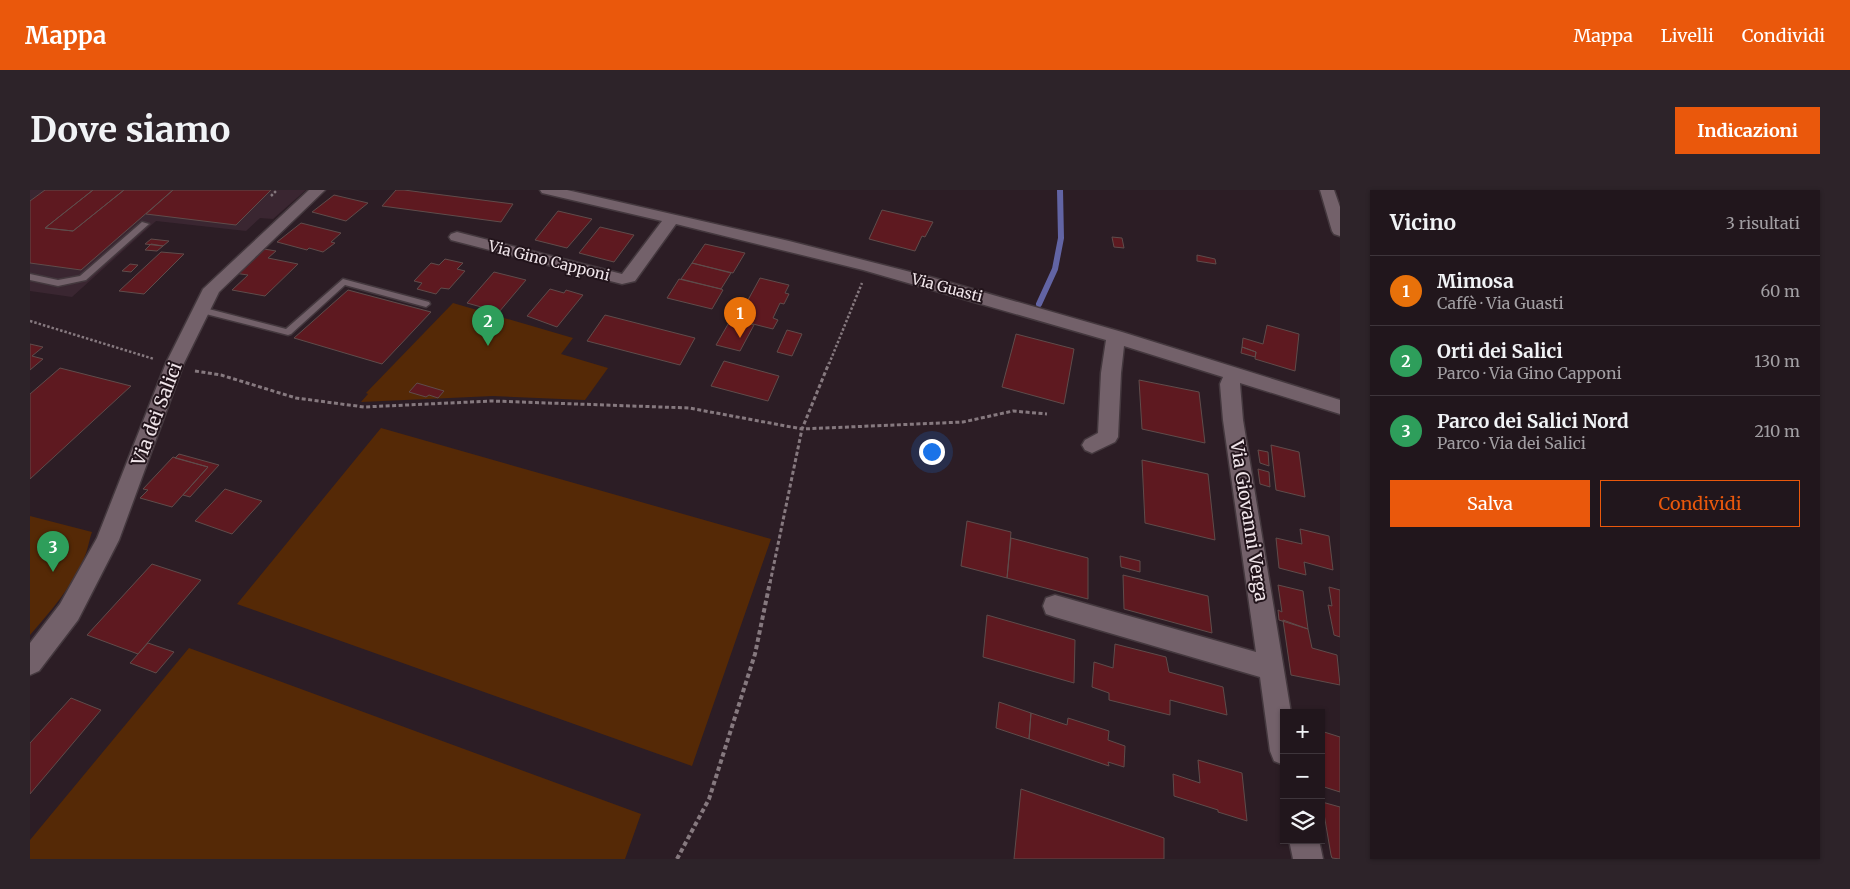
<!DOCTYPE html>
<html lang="it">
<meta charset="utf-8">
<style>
:root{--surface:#21161c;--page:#2d2329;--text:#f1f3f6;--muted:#a29fa3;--line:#3e353b;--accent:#ea580c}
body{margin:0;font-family:Merriweather,serif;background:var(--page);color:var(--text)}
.controls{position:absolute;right:15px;bottom:15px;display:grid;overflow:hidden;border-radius:0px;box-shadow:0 1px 4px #0004}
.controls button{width:45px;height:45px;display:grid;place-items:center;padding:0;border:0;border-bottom:1px solid var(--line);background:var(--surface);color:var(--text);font:25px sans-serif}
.you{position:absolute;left:901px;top:261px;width:18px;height:18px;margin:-12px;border:4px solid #fff;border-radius:50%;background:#1a73e8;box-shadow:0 0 0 8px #1a73e833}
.badge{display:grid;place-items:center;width:32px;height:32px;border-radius:50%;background:var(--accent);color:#fff;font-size:16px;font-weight:700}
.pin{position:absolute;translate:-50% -41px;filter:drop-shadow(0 1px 2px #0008)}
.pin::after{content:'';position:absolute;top:26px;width:18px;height:15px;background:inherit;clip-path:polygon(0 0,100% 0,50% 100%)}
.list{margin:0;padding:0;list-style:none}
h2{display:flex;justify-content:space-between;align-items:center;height:65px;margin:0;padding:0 20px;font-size:21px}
h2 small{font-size:16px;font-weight:400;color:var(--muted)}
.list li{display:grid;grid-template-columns:32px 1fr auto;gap:15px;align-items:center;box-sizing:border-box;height:70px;padding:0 20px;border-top:1px solid var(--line)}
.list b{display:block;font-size:19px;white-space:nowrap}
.list p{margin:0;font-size:16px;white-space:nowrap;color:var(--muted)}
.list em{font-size:16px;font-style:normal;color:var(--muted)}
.actions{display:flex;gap:10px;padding:15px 20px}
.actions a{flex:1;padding:11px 0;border:1px solid var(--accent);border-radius:0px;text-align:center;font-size:18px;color:var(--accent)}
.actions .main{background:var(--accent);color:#fff}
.icon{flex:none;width:28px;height:28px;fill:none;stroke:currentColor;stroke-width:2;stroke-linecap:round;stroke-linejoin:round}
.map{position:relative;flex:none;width:1310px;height:669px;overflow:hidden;border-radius:0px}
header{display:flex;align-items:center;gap:30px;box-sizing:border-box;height:70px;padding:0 25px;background:var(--accent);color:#fff}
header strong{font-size:24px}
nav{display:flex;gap:28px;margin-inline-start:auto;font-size:18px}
.intro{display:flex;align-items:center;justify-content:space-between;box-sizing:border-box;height:120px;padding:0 30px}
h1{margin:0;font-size:35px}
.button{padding:12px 22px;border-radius:0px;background:var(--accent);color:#fff;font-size:18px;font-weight:700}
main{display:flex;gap:30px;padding:0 30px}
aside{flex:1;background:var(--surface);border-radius:0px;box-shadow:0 1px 4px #0004}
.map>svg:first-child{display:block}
</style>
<header>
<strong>Mappa</strong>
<nav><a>Mappa</a><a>Livelli</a><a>Condividi</a></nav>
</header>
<div class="intro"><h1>Dove siamo</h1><a class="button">Indicazioni</a></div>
<main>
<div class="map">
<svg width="1310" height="669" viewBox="0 0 1310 669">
<rect width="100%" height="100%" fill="#2c1d25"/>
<path fill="#3a2631" d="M0 0H276L243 29 230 28 216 41 126 31 42 107 0 101Z"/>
<path fill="#552906" d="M423 113 543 148 531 164 578 178 555 210 463 206 331 212 338 204 336 203Z
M351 238 741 349 662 576 207 414Z
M0 326 62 342C59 350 58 360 54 368 42 397 20 422 0 445Z
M159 458 611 624 595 669H0V650Z"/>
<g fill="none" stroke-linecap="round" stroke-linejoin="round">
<path stroke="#6264a4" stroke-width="6" d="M1009 114 1025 79 1031 48 1030 0"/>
</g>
<path fill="#5e1920" stroke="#5f4c4b" d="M15 0H63L15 38 43 41 94 0H143L51 80 0 73V11Z
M63 0H94L43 41 15 38Z
M143 0H241L206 35 116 24Z
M366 0H374L483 14 471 32 352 16Z
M304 5 338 13 316 31 282 22Z
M852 20 903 32 895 47 892 46 885 61 839 49Z
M528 21 562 29 537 58 505 50Z
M271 33 311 43 301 52 305 53 293 62 279 58 277 60 247 52Z
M570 37 604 45 584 72 549 63Z
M1082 47 1092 48 1094 58 1084 57Z
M121 49 139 51 133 56 115 54Z
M121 54 133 56 127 61 115 60Z
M675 54 715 63 703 83 662 73Z
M234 59 246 61 238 68 268 74 235 106 202 100 218 85 204 83Z
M131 62 154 64 114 104 89 101Z
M1167 65 1185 69 1186 74 1167 71Z
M415 69 433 73 427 79 435 81 419 99 411 98 406 104 387 99 392 93 384 91 401 73 409 75Z
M662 73 701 83 691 99 651 89Z
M100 74 108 75 101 82 92 81Z
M464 82 496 90 469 122 437 113Z
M730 88 759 95 755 103 759 104 754 114 750 113 743 128 748 130 743 139 707 130Z
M649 89 691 99 693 100 682 119 637 108Z
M520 99 534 103 536 100 553 105 527 137 497 126Z
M318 100 401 122 352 174 264 148Z
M575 125 665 148 650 175 557 151Z
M701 129 724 135 710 161 686 155Z
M1237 135 1269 144 1265 181 1225 169 1226 162 1212 157 1213 148 1233 154Z
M757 140 772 144 762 166 747 162Z
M986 144 1044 159 1034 214 972 197Z
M0 154 13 157 2 166 13 169 0 180Z
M1212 157 1226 162 1225 167 1211 163Z
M694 171 749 186 738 211 681 196Z
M30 178 101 196 0 289V204Z
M1109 190 1169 202 1175 253 1112 239Z
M387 193 414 201 408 208 399 205 396 207 379 202Z
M1241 255 1269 262 1275 307 1246 300Z
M1228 260 1238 262 1239 276 1230 273Z
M149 264 189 275 160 307 153 305 178 277 145 268Z
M143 267 178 277 142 317 110 308 118 300 113 299Z
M1112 270 1178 284 1185 350 1115 333Z
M1228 279 1239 282 1240 297 1230 294Z
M195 299 232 311 202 344 165 331Z
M937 331 981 342 977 388 931 376Z
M1270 339 1299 346 1303 380 1274 372 1276 385 1249 378 1246 348 1272 354Z
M981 348 1058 368V409L977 388Z
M1090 366 1110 371V382L1091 377Z
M122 374 171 390 108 464 57 445Z
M1093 385 1178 406 1182 443 1094 419Z
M1248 395 1273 401 1278 439 1249 430 1248 420 1252 422Z
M1299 397 1310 400V447L1304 445 1298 415 1302 416Z
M957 425 1045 450 1044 493 953 467Z
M1253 430 1278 439 1282 458 1307 465 1310 495 1261 485Z
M118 453 144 462 126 483 100 473Z
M1085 454 1136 467 1139 482 1193 497 1197 525 1140 510V525L1079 510V503L1062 497 1064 472 1083 478Z
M41 508 71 520 0 604V553Z
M969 512 1001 523 999 549 966 538Z
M1001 523 1037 535 1038 528 1079 541 1078 550 1095 556 1094 577 1078 572 1079 576 999 549Z
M1291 541 1310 547V602L1291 596Z
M1168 570 1212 583 1217 631 1188 622V620L1144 606 1143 584 1170 593Z
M991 599 1134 648V669H984Z
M1292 612 1310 617V669L1302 668 1301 665Z"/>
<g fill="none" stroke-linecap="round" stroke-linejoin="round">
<g stroke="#44383e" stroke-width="3">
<path id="lane" d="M112 32 119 34 56 90 28 96 0 90V84L28 90 50 86Z
M313 89 399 112 400 114 396 117 315 95 261 144 258 145 168 122 167 120 171 117 256 139Z"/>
</g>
<g stroke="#44383e" stroke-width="3">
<path id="street" d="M279 0H295L189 102 154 173 89 350 48 430 9 481 0 485V453L30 414 67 348 136 173 173 99Z
M510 0H537L759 51 904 88 1092 142 1310 210V224L1210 193V194L1213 230 1261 523H1254V575L1244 571 1240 561 1230 487 1025 427 1016 424 1013 416 1016 408 1025 405 1226 462 1193 230 1190 194 1193 187 1094 156 1091 183 1088 247 1085 252 1062 263 1055 260 1052 255 1055 250 1068 243 1071 183 1076 150 833 80 646 34 605 91 592 94 421 50 419 47 421 44 427 42 592 84 632 31 512 3Z
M1290 0H1304L1310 17V46L1304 44 1302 41Z
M1259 650H1289L1293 669H1263Z"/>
</g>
<path stroke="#86797f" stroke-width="2.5" stroke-dasharray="2.5 2" stroke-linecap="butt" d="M241 6 247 0
M0 131 124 169
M799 174 832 93"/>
<path stroke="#86797f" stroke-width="3" stroke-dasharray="4 2.5" stroke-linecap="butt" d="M165 181 191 185 266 208 334 217 462 211 659 218 772 239 933 232 983 221 1017 224
M740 393 772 239 799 173"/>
<path stroke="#86797f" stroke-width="4" stroke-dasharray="4.5 3" stroke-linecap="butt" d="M647 669 679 609 725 464 740 392"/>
<use href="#lane" fill="#73616a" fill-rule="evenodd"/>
<use href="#street" fill="#73616a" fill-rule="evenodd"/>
</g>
<g text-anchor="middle" stroke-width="4" stroke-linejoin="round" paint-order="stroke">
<g font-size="15" fill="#f0e5ea" stroke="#22141b">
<text transform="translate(519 71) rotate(14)" y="5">Via Gino Capponi</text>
<text transform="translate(917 98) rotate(15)" y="5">Via Guasti</text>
</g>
<g font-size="18" fill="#f0e5ea" stroke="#22141b">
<text transform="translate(127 224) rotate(-69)" y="6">Via dei Salici</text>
<text transform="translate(1219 331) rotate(81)" y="6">Via Giovanni Verga</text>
</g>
</g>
</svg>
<div class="controls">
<button>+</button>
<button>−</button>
<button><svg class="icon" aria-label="layers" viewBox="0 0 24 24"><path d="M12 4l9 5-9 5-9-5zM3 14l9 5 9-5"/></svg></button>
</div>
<div class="you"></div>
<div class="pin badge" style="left:710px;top:148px;background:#e8710a">1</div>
<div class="pin badge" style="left:458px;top:156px;background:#2e9e5b">2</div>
<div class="pin badge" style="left:23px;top:382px;background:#2e9e5b">3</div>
</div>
<aside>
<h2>Vicino<small>3 risultati</small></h2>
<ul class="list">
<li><span class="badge" style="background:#e8710a">1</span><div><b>Mimosa</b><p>Caffè · Via Guasti</p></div><em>60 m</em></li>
<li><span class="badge" style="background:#2e9e5b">2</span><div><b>Orti dei Salici</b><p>Parco · Via Gino Capponi</p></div><em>130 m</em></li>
<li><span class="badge" style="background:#2e9e5b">3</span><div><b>Parco dei Salici Nord</b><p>Parco · Via dei Salici</p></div><em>210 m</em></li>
</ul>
<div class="actions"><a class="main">Salva</a><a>Condividi</a></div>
</aside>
</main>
